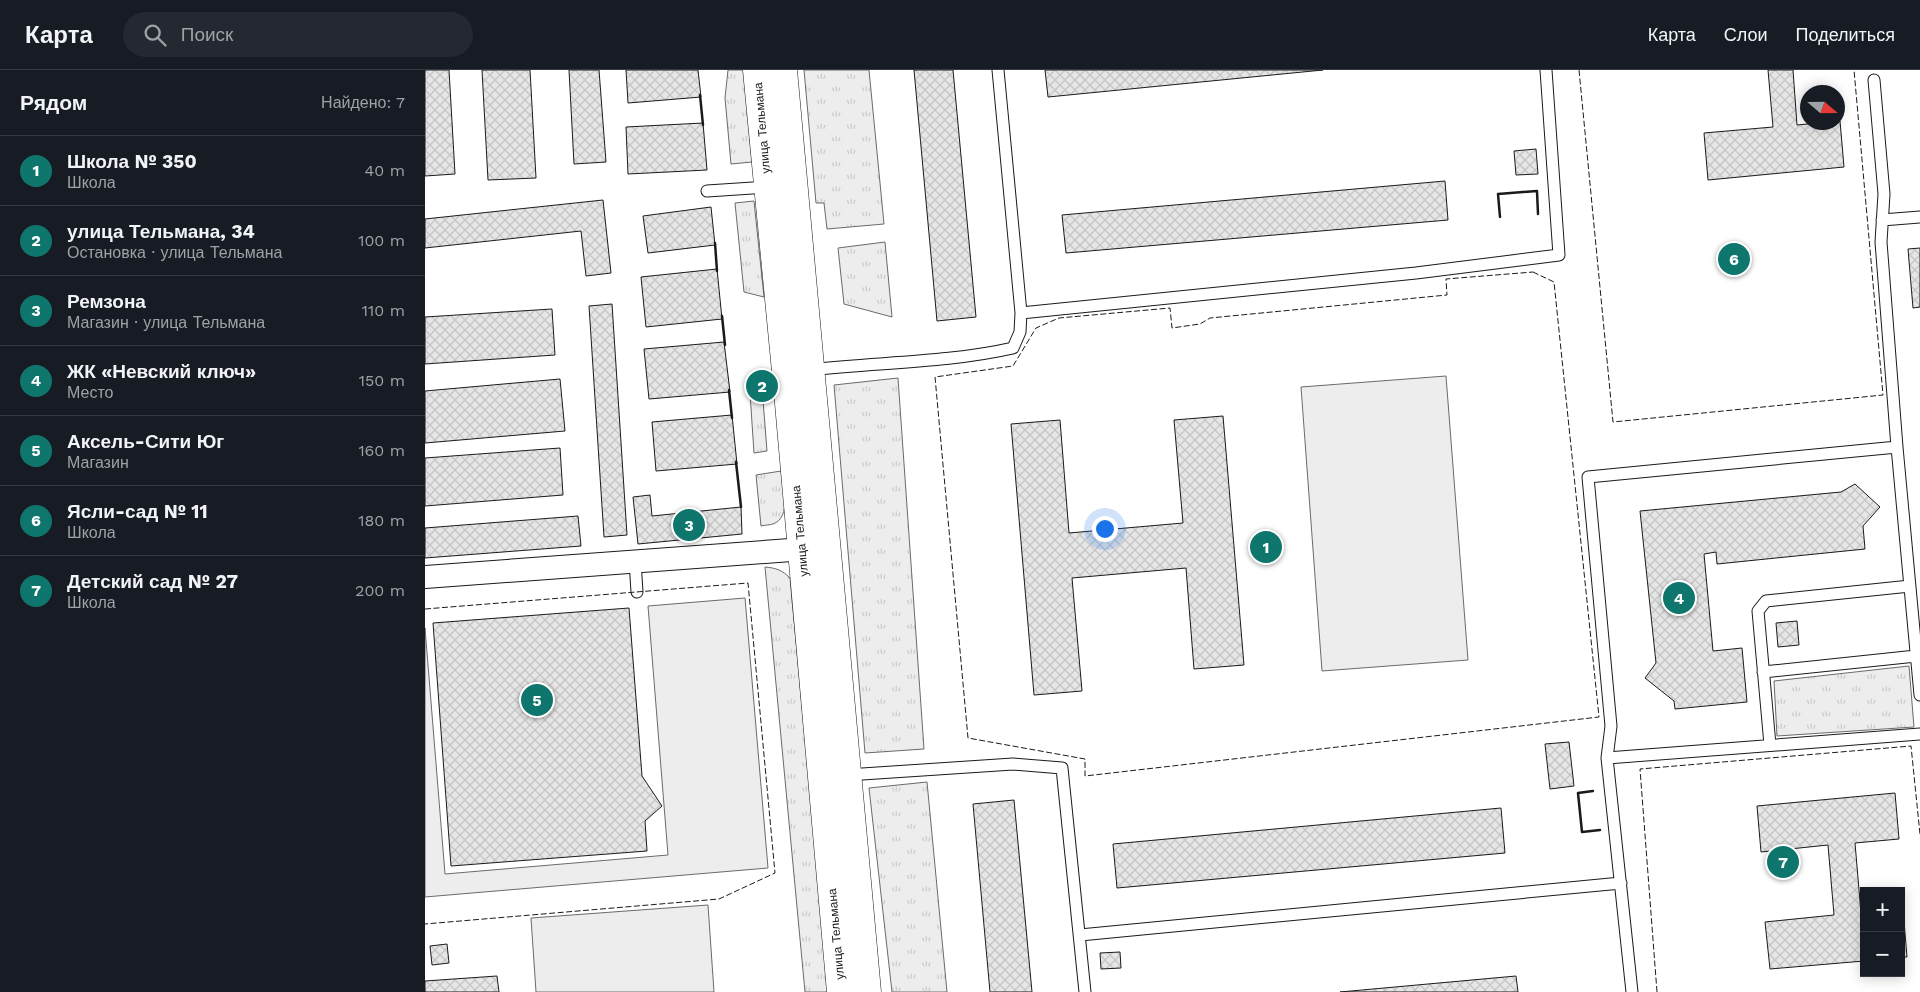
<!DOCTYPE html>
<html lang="ru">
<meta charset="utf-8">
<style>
body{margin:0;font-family:"Work Sans",sans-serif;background:#242831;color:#f1f3f6}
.controls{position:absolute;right:15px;bottom:15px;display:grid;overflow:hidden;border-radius:0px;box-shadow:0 2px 12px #0003}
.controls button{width:45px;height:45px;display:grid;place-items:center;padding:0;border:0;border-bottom:1px solid #363941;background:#171b24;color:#f1f3f6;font:25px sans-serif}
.compass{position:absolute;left:1375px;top:15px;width:45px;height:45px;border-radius:50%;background:#171b24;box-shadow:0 2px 12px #0003;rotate:110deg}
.you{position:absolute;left:679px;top:458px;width:18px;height:18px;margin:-12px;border:4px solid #fff;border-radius:50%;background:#1a73e8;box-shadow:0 0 0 8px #1a73e833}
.badge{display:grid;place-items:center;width:32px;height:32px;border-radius:50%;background:#0f766e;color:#fff;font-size:16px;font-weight:700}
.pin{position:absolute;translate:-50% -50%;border:2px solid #fff;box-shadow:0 1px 5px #0006}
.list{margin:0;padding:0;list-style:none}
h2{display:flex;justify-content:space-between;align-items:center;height:65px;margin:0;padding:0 20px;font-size:21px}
h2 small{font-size:16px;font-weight:400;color:#9ea1a6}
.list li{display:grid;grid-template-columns:32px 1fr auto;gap:15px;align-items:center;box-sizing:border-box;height:70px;padding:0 20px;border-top:1px solid #363941}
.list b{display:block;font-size:19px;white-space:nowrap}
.list p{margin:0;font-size:16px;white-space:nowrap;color:#9ea1a6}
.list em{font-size:16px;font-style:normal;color:#9ea1a6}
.icon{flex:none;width:28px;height:28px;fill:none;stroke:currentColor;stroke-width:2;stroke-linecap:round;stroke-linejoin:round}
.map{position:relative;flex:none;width:1495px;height:922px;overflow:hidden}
header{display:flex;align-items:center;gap:30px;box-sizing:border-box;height:70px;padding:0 25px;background:#171b24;border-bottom:1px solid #363941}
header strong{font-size:24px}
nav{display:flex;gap:28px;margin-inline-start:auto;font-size:18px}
.search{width:350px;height:45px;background:#242831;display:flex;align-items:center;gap:12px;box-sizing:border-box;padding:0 18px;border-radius:28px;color:#9ea1a6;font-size:19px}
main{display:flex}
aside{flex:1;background:#171b24}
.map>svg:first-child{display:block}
.grass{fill:url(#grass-tufts);stroke:#6a6a6a}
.built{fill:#ededed;stroke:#6a6a6a}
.building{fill:url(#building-cross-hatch);stroke:#1a1a1a}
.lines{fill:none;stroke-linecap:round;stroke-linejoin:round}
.lane-casing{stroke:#1a1a1a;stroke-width:13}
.street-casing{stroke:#1a1a1a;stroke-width:24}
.secondary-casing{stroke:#1a1a1a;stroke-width:29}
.lane{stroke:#fff;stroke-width:11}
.street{stroke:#fff;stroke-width:22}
.secondary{stroke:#fff;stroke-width:28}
.fence{stroke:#1a1a1a;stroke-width:1;stroke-dasharray:6 2.5;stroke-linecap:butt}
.wall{stroke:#1a1a1a;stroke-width:2.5}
.labels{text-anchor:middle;stroke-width:4;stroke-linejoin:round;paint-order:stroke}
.street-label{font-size:12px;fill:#1a1a1a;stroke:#fff}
</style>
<header>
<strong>Карта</strong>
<div class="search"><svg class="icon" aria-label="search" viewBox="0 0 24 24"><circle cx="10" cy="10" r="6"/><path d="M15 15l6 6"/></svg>Поиск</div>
<nav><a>Карта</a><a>Слои</a><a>Поделиться</a></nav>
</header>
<main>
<aside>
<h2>Рядом<small>Найдено: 7</small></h2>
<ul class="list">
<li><span class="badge">1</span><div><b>Школа № 350</b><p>Школа</p></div><em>40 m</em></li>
<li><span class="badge">2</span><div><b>улица Тельмана, 34</b><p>Остановка · улица Тельмана</p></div><em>100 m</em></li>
<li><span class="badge">3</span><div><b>Ремзона</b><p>Магазин · улица Тельмана</p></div><em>110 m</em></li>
<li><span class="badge">4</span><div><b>ЖК «Невский ключ»</b><p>Место</p></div><em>150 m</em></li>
<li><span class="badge">5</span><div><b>Аксель-Сити Юг</b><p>Магазин</p></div><em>160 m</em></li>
<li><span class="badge">6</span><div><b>Ясли-сад № 11</b><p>Школа</p></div><em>180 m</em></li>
<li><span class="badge">7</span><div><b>Детский сад № 27</b><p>Школа</p></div><em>200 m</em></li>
</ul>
</aside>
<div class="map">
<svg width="1495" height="922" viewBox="0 0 1495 922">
<defs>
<pattern id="grass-tufts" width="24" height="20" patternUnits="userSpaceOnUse" patternTransform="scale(1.25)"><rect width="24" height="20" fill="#ededed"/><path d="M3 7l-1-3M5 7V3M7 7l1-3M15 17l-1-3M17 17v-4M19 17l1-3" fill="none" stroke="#cbcbcb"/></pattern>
<pattern id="building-cross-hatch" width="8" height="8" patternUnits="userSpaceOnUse" patternTransform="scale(1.25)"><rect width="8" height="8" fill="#e6e6e6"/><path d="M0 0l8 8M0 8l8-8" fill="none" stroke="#c5c5c5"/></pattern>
</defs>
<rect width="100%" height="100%" fill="#fff"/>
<!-- grass -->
<path class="grass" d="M 303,0 L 319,0 L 327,92 L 306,94 L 300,28 Z
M 379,0 L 444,0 L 459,154 L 402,159 L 399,133 L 391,133 Z
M 329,131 L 339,227 L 319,222 L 310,133 Z
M 460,172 L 467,247 L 419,234 L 413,178 Z
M 324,308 L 330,308 L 332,330 L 338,330 L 342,381 L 329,383 Z
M 473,308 L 499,679 L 440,683 L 409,315 Z
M 356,401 C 358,416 367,447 348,454 C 345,455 340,455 336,456 L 331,405 Z
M 340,497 C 351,498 357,500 365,508 L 404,922 L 380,922 Z
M 1484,596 L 1489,657 L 1352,666 L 1349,611 Z
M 502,712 L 522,922 L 467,922 L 444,718 Z"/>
<!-- built -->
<path class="built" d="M 1021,306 L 1043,590 L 897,601 L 876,317 Z
M 320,528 L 343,798 L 0,827 L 0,558 L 20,804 L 243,785 L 223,536 Z
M 283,835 L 289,922 L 111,922 L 106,848 Z"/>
<!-- building -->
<path class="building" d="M 0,0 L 24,0 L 30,104 L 0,106 Z
M 57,0 L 105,0 L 111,108 L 63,110 Z
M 144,0 L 174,0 L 181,92 L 149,94 Z
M 201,0 L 273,0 L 276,27 L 203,33 Z
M 489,0 L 528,0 L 551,247 L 512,251 Z
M 620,0 L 898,0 L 623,27 Z
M 1343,0 L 1368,0 L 1372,55 L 1415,51 L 1419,97 L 1283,110 L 1279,63 L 1348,57 Z
M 278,53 L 282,100 L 203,104 L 201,57 Z
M 1111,79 L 1113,104 L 1091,105 L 1089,81 Z
M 1020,111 L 1023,150 L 641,183 L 637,145 Z
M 178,130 L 186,203 L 161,206 L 156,161 L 0,178 L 0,149 Z
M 286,137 L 290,175 L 223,183 L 218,146 Z
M 1495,178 L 1495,237 L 1488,238 L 1483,179 Z
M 292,199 L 297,249 L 221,257 L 216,207 Z
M 187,234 L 202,465 L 179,467 L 164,236 Z
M 127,239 L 130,285 L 0,294 L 0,247 Z
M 299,272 L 305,322 L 224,329 L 219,279 Z
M 135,309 L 140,361 L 0,373 L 0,321 Z
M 307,345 L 312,394 L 231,401 L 227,352 Z
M 798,346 L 819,595 L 769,599 L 761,498 L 647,508 L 657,621 L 609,625 L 586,354 L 635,350 L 644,463 L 758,453 L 749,350 Z
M 135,378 L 138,425 L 0,436 L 0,388 Z
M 1430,414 L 1455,437 L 1438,456 L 1440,479 L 1292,494 L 1291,482 L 1279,484 L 1288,581 L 1317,578 L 1322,632 L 1250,639 L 1249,631 L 1220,608 L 1231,593 L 1215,441 L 1416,422 Z
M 225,425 L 227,446 L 316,437 L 317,464 L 213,474 L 208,427 Z
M 153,446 L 156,476 L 0,488 L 0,458 Z
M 204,538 L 217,706 L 237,736 L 220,751 L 222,781 L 26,796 L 8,553 Z
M 1372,551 L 1374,575 L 1353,577 L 1351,553 Z
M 1144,672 L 1149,716 L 1125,719 L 1120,674 Z
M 1470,723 L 1474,769 L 1430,773 L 1436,843 L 1439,843 L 1439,891 L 1345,899 L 1340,852 L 1409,845 L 1403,775 L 1336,782 L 1332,736 Z
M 589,730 L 607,922 L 565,922 L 548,734 Z
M 1076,738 L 1080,783 L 692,818 L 688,774 Z
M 1476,839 L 1478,839 L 1482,887 L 1476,887 Z
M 22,874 L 24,893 L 7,895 L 5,876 Z
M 695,882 L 696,898 L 676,899 L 675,883 Z
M 72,906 L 74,922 L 0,922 L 0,911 Z
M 1091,906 L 1093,922 L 915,922 Z"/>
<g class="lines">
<defs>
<path id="lane" d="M 1449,10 L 1459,124 L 1456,172 L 1472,377
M 282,121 L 344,117
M 1457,150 L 1495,147
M 596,243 L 991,203 L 1134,185 L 1121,0
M 385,300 C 452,292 522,293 588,278 L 595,262 L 596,243 L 573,0
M 210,491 L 212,522
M 1338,602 L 1491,586
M 1345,675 L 1333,541 L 1341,531 L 1485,516
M 1182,688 L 1495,664
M 422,705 L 588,694 L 637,698 L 660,922
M 655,865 L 1196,813
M 1207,922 L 1182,688 L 1186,656 L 1163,407 L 1472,377 L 1495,625"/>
<path id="street" d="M 0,507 L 393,478"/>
<path id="secondary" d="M 332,0 L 363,322 L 416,922
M 358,0 L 442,922"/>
</defs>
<!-- lane casing -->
<use href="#lane" class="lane-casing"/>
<!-- street casing -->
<use href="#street" class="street-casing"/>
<!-- secondary casing -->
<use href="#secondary" class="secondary-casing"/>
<!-- lane -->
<use href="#lane" class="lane"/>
<!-- street -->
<use href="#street" class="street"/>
<!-- secondary -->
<use href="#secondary" class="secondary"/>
<!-- fence -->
<path class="fence" d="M 1154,0 L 1188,352 L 1458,325 L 1429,0
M 1108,202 L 1129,212 L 1174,647 L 660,706 L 660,689 L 543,668 L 510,307 L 588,296 L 611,258 L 634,248 L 745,238 L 747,258 L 775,254 L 785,248 L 1022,225 L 1021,209 Z
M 0,539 L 323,513 L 350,803 L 294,829 L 0,854
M 1232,922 L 1215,699 L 1486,676 L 1495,764"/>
<!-- wall -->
<path class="wall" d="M 275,25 L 278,55
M 1075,147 L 1073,124 L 1112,121 L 1113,144
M 290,173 L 292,201
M 297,246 L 300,275
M 304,320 L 307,348
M 311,392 L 316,437
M 1168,721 L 1153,723 L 1157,762 L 1175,760"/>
</g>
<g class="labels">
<!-- street labels -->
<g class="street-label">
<text transform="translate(337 58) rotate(-95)" y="4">улица Тельмана</text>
<text transform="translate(375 461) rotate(-95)" y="4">улица Тельмана</text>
<text transform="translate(411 864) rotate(-95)" y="4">улица Тельмана</text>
</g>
</g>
</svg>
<div class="controls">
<button>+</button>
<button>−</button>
</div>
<svg class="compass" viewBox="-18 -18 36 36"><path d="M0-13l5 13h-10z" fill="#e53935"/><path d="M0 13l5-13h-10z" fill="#9ea1a6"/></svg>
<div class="you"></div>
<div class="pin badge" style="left:841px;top:477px">1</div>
<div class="pin badge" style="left:337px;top:316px">2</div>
<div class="pin badge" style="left:264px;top:455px">3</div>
<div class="pin badge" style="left:1254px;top:528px">4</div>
<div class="pin badge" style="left:112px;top:630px">5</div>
<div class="pin badge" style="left:1309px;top:189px">6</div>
<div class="pin badge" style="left:1358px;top:792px">7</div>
</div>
</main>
